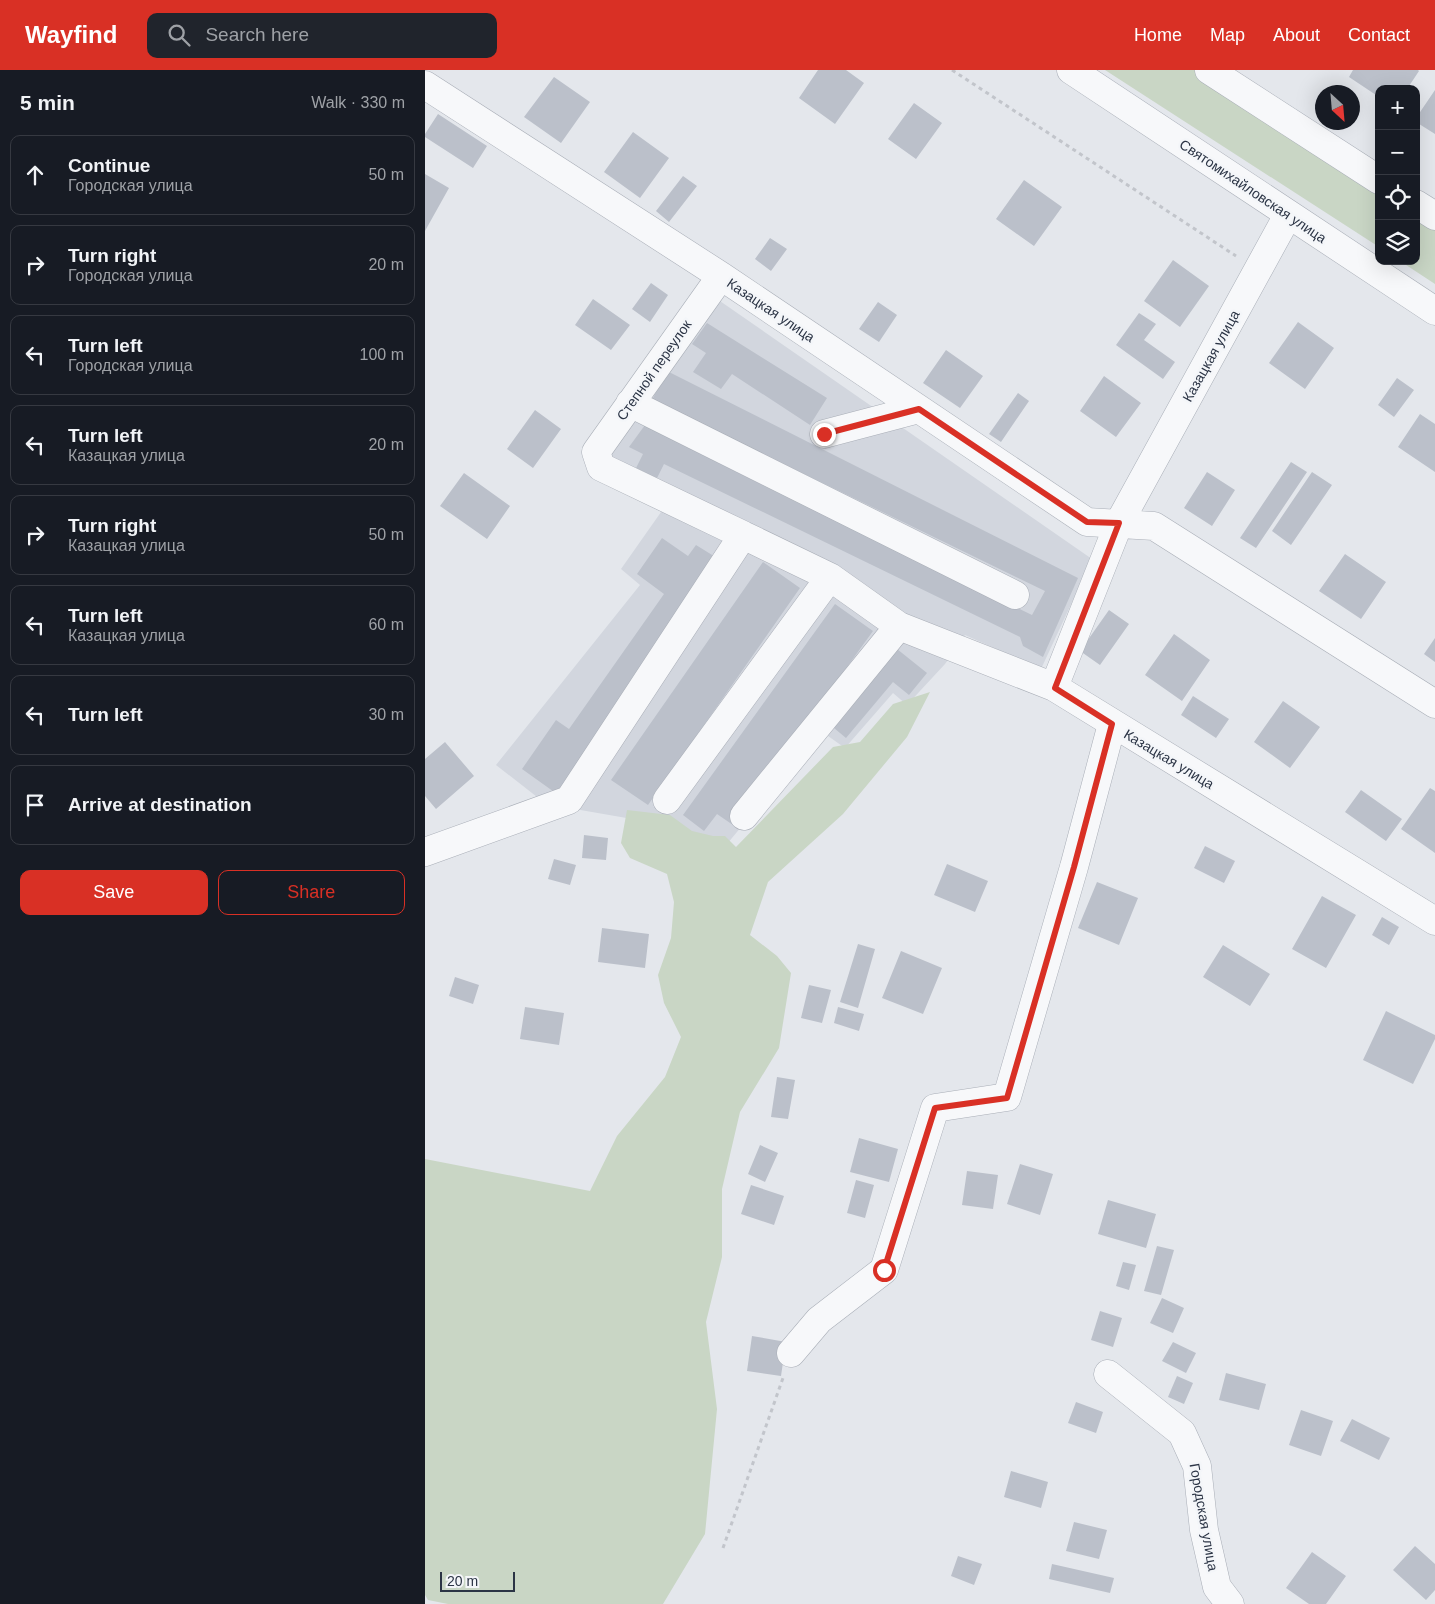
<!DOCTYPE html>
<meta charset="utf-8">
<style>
body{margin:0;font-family:Helvetica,sans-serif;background:#20242c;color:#f1f3f6}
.controls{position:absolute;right:15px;top:15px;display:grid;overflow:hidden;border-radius:10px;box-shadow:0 5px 20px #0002}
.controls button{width:45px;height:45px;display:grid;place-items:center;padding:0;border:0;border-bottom:1px solid #363941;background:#171b24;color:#f1f3f6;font:25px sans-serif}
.compass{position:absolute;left:890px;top:15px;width:45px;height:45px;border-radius:50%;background:#171b24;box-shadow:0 5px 20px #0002;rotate:154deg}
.scale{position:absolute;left:15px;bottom:12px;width:75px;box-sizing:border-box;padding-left:5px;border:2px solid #2b3445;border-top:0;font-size:14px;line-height:18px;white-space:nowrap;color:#2b3445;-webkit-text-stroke:4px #f4f6f9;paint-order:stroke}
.stop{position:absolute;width:15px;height:15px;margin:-11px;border:4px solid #d93025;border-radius:50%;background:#fff}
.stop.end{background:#d93025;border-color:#fff;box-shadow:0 1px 5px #0008}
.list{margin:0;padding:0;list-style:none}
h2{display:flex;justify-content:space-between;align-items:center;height:65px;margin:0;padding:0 20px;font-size:21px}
h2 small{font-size:16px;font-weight:400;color:#9ea1a6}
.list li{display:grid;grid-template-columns:32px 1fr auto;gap:15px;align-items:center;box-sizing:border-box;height:80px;margin:0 10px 10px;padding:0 10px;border:1px solid #363941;border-radius:10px}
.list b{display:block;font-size:19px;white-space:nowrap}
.list p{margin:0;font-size:16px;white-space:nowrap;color:#9ea1a6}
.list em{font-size:16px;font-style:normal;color:#9ea1a6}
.actions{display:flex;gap:10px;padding:15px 20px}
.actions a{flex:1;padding:11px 0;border:1px solid #d93025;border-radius:10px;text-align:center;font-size:18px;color:#d93025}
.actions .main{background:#d93025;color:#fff}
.icon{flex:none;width:28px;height:28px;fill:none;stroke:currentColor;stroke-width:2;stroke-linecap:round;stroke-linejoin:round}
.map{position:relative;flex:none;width:1010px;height:1534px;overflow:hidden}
header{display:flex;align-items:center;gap:30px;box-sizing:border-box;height:70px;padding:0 25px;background:#d93025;color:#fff}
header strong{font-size:24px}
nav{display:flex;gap:28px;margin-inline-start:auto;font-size:18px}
.search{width:350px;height:45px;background:#20242c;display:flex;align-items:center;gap:12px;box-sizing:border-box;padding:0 18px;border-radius:10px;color:#9ea1a6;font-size:19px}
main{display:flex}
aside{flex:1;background:#171b24}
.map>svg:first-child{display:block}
.built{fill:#d2d6de}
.green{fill:#c9d6c5}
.building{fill:#bbc0ca}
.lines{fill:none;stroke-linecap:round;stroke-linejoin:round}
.minor-casing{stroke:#a9aeb7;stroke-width:29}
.path{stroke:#c2c5cb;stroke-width:3;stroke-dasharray:4 4;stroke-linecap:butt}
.minor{stroke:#f7f8fa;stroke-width:28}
.route{stroke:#d93025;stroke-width:6}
.labels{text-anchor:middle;stroke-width:5;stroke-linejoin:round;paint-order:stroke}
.street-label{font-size:14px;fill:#2b3445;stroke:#f4f6f9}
</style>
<header>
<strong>Wayfind</strong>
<div class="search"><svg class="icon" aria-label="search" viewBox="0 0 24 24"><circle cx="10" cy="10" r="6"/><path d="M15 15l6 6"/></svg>Search here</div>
<nav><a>Home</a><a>Map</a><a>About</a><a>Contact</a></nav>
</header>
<main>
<aside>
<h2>5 min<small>Walk · 330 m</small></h2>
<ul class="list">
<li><svg class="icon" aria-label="ahead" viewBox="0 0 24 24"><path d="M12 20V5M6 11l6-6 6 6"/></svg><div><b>Continue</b><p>Городская улица</p></div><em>50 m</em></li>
<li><svg class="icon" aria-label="right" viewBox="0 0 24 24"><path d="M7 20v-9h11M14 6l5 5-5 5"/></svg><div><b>Turn right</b><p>Городская улица</p></div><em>20 m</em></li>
<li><svg class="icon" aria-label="left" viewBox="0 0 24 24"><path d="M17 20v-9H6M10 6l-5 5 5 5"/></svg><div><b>Turn left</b><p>Городская улица</p></div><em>100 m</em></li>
<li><svg class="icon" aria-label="left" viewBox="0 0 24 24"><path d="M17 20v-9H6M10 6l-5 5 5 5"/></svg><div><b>Turn left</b><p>Казацкая улица</p></div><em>20 m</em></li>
<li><svg class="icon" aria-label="right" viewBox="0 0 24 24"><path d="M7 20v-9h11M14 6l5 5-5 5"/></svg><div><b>Turn right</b><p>Казацкая улица</p></div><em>50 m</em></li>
<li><svg class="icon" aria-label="left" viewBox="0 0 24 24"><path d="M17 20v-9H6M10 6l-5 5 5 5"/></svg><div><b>Turn left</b><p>Казацкая улица</p></div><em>60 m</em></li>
<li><svg class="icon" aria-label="left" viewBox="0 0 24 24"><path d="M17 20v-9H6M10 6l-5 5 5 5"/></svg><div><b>Turn left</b></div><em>30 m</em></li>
<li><svg class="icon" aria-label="arrive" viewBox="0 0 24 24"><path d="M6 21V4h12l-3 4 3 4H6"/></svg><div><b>Arrive at destination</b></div></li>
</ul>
<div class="actions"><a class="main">Save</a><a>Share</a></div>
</aside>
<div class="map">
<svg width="1010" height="1534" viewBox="0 0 1010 1534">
<rect width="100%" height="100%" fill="#e4e7ec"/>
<!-- built -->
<path class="built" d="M 292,229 L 667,489 L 616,599 L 540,565 L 520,594 L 482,635 L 468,623 L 420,678 L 396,661 L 297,780 L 213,750 L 121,734 L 71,695 L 215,515 L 196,499 L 248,425 L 180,392 Z"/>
<!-- green -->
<path class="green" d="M 680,0 L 769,0 L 866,66 L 954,123 L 954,177 Z
M 991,147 L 1010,160 L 1010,214 L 975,191 L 991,191 Z
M 505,622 L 482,667 L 418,744 L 343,812 L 325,865 L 352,886 L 366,903 L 354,978 L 315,1042 L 297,1119 L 297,1187 L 281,1252 L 292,1339 L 280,1464 L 238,1534 L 23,1534 L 3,1530 L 0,1525 L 0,1089 L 165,1121 L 192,1066 L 240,1007 L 256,967 L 239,933 L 233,905 L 246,868 L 249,832 L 242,804 L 205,788 L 196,773 L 202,740 L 245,745 L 267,761 L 288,766 L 300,766 L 311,777 L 408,677 L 435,672 L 468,634 Z"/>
<!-- building -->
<path class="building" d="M 393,0 L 421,0 L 439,13 L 410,54 L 374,28 Z
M 928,0 L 993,0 L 994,1 L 982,19 L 954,19 L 954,27 L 924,7 Z
M 129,7 L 165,32 L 136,73 L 99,47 Z
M 1010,20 L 1010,64 L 991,52 L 991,48 Z
M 489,33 L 517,53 L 491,89 L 463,69 Z
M 13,44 L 62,76 L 48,98 L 0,67 L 0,64 Z
M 208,62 L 244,88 L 215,128 L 179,102 Z
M 0,104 L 24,118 L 0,161 Z
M 258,106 L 272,116 L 244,152 L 231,141 Z
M 599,110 L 637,137 L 609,176 L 571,149 Z
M 345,168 L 362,179 L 346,201 L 330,189 Z
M 748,190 L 784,216 L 755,257 L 719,231 Z
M 226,213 L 243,225 L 225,252 L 207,239 Z
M 168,229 L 205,255 L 186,280 L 150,255 Z
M 453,232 L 472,245 L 454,272 L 434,259 Z
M 714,243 L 731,254 L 719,270 L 750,292 L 738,309 L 691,275 Z
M 873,252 L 909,278 L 880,319 L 844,293 Z
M 282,253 L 402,328 L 385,355 L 307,304 L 296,319 L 268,302 L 281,283 L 267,274 Z
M 521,280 L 558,306 L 535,338 L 498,313 Z
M 242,301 L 653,508 L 618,587 L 598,576 L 595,567 L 239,394 L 232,408 L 211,398 L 218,384 L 204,377 L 220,355 L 607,545 L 620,521 L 227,330 Z
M 679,306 L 716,333 L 691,367 L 655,341 Z
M 972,308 L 989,320 L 969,347 L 953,335 Z
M 593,323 L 604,331 L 576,372 L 564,364 Z
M 110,340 L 136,359 L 108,398 L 82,379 Z
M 995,344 L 1010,354 L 1010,402 L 973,377 Z
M 866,392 L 882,402 L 831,478 L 815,468 Z
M 782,402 L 810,420 L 787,456 L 759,438 Z
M 887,402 L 907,415 L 866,475 L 847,461 Z
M 39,403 L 85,436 L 62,469 L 15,436 Z
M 237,468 L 263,486 L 271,475 L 292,488 L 132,724 L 97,699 L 131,650 L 144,659 L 239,524 L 212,504 Z
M 920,484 L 961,512 L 936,549 L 894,521 Z
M 338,492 L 375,518 L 223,735 L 186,710 Z
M 410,534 L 448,561 L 308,755 L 292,744 L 279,761 L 258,745 Z
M 684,540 L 704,554 L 675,595 L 655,581 Z
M 749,564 L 785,590 L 757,631 L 720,605 Z
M 1010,568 L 1010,592 L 999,584 Z
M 467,575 L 502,603 L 484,625 L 468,612 L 421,668 L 403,653 Z
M 768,626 L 804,649 L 791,668 L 756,645 Z
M 858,631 L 895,657 L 865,698 L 829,672 Z
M 20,672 L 49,706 L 11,739 L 0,726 L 0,689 Z
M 1005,718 L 1010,721 L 1010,783 L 976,759 Z
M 936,720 L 977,749 L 961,771 L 920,742 Z
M 159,765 L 183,768 L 181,790 L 157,788 Z
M 780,776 L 810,791 L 799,813 L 769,798 Z
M 129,789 L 151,795 L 145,815 L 123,809 Z
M 522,794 L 563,811 L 550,842 L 509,825 Z
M 672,812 L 713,828 L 694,875 L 653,858 Z
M 897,826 L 931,845 L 901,898 L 867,879 Z
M 957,847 L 974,857 L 964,875 L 947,865 Z
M 177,858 L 224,864 L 220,898 L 173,892 Z
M 433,874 L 450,879 L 433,938 L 415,932 Z
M 798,875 L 845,904 L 825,936 L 778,907 Z
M 476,881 L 517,898 L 498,944 L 457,928 Z
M 30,907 L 54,915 L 48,934 L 24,926 Z
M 384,915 L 406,920 L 397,953 L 376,948 Z
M 100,937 L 139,943 L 134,975 L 95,969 Z
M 413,937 L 439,944 L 434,961 L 409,953 Z
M 961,941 L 1010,965 L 1010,969 L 988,1014 L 938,990 Z
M 352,1007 L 370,1010 L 363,1049 L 346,1047 Z
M 434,1068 L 473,1079 L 464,1112 L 425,1102 Z
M 335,1075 L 353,1083 L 340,1112 L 323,1104 Z
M 595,1094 L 628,1104 L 615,1145 L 582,1134 Z
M 542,1101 L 573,1105 L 568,1139 L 537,1135 Z
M 431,1110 L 449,1115 L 440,1148 L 422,1143 Z
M 326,1115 L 359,1126 L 349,1155 L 316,1144 Z
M 683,1130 L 731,1144 L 721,1178 L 673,1164 Z
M 732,1176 L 749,1180 L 736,1225 L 719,1221 Z
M 698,1192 L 711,1195 L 704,1220 L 691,1216 Z
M 737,1228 L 759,1238 L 748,1263 L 725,1253 Z
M 675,1241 L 697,1248 L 688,1277 L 666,1270 Z
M 327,1266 L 361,1272 L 356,1306 L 322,1301 Z
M 748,1272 L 771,1283 L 761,1303 L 737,1291 Z
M 801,1303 L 841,1314 L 834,1340 L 794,1330 Z
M 752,1306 L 768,1313 L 759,1334 L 743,1327 Z
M 651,1332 L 678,1342 L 671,1363 L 643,1353 Z
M 876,1340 L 908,1351 L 896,1386 L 864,1375 Z
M 927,1349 L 965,1368 L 954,1390 L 915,1371 Z
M 586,1401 L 623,1412 L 616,1438 L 579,1427 Z
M 649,1452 L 682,1460 L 674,1489 L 641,1481 Z
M 990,1476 L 1010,1494 L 1010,1520 L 1001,1530 L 968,1500 Z
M 887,1482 L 921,1506 L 901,1534 L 884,1534 L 861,1518 Z
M 533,1486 L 557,1494 L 549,1515 L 526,1506 Z
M 627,1494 L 689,1508 L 685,1523 L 624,1509 Z"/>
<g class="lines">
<defs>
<path id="minor" d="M 646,0 L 1010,241
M 784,0 L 954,110
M 0,15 L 296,206 L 662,452 L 729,456 L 1010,634
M 991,134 L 1010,146
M 205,333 L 590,525
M 399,364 L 494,339
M 318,465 L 405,507 L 474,556 L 629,617 L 1010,851
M 629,617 L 694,453 L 863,145
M 242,730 L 405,507
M 319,746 L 474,556
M 0,782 L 144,730 L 318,465 L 176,397 L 171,382 L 296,206
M 366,1283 L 394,1250 L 459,1200 L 510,1038 L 582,1027 L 649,797 L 687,654
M 683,1304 L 757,1363 L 772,1396 L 779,1460 L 792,1517 L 805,1534"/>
</defs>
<!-- minor casing -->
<use href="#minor" class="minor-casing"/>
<!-- path -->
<path class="path" d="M 527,0 L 811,186
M 298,1478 L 358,1308"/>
<!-- minor -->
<use href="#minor" class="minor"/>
</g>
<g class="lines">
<!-- route -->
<path class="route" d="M 399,364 L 494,339 L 662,452 L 694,453 L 630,618 L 687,654 L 649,797 L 582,1028 L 510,1038 L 459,1200"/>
</g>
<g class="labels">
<!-- street labels -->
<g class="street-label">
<text transform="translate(828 121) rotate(34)" y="5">Святомихайловская улица</text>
<text transform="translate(346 240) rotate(34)" y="5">Казацкая улица</text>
<text transform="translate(786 286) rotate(-61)" y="5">Казацкая улица</text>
<text transform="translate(229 300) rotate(-55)" y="5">Степной переулок</text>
<text transform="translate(744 689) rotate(31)" y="5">Казацкая улица</text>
<text transform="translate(779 1447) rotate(80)" y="5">Городская улица</text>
</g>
</g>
</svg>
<div class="controls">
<button>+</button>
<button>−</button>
<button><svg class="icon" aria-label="locate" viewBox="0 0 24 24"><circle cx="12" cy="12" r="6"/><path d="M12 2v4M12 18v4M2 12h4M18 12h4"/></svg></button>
<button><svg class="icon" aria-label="layers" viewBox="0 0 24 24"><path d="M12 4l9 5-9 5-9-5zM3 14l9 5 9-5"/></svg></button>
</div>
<svg class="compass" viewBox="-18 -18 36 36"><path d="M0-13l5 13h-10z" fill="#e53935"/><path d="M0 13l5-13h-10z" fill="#9ea1a6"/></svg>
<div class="scale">20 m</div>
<div class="stop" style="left:459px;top:1200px"></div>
<div class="stop end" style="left:399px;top:364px"></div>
</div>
</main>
